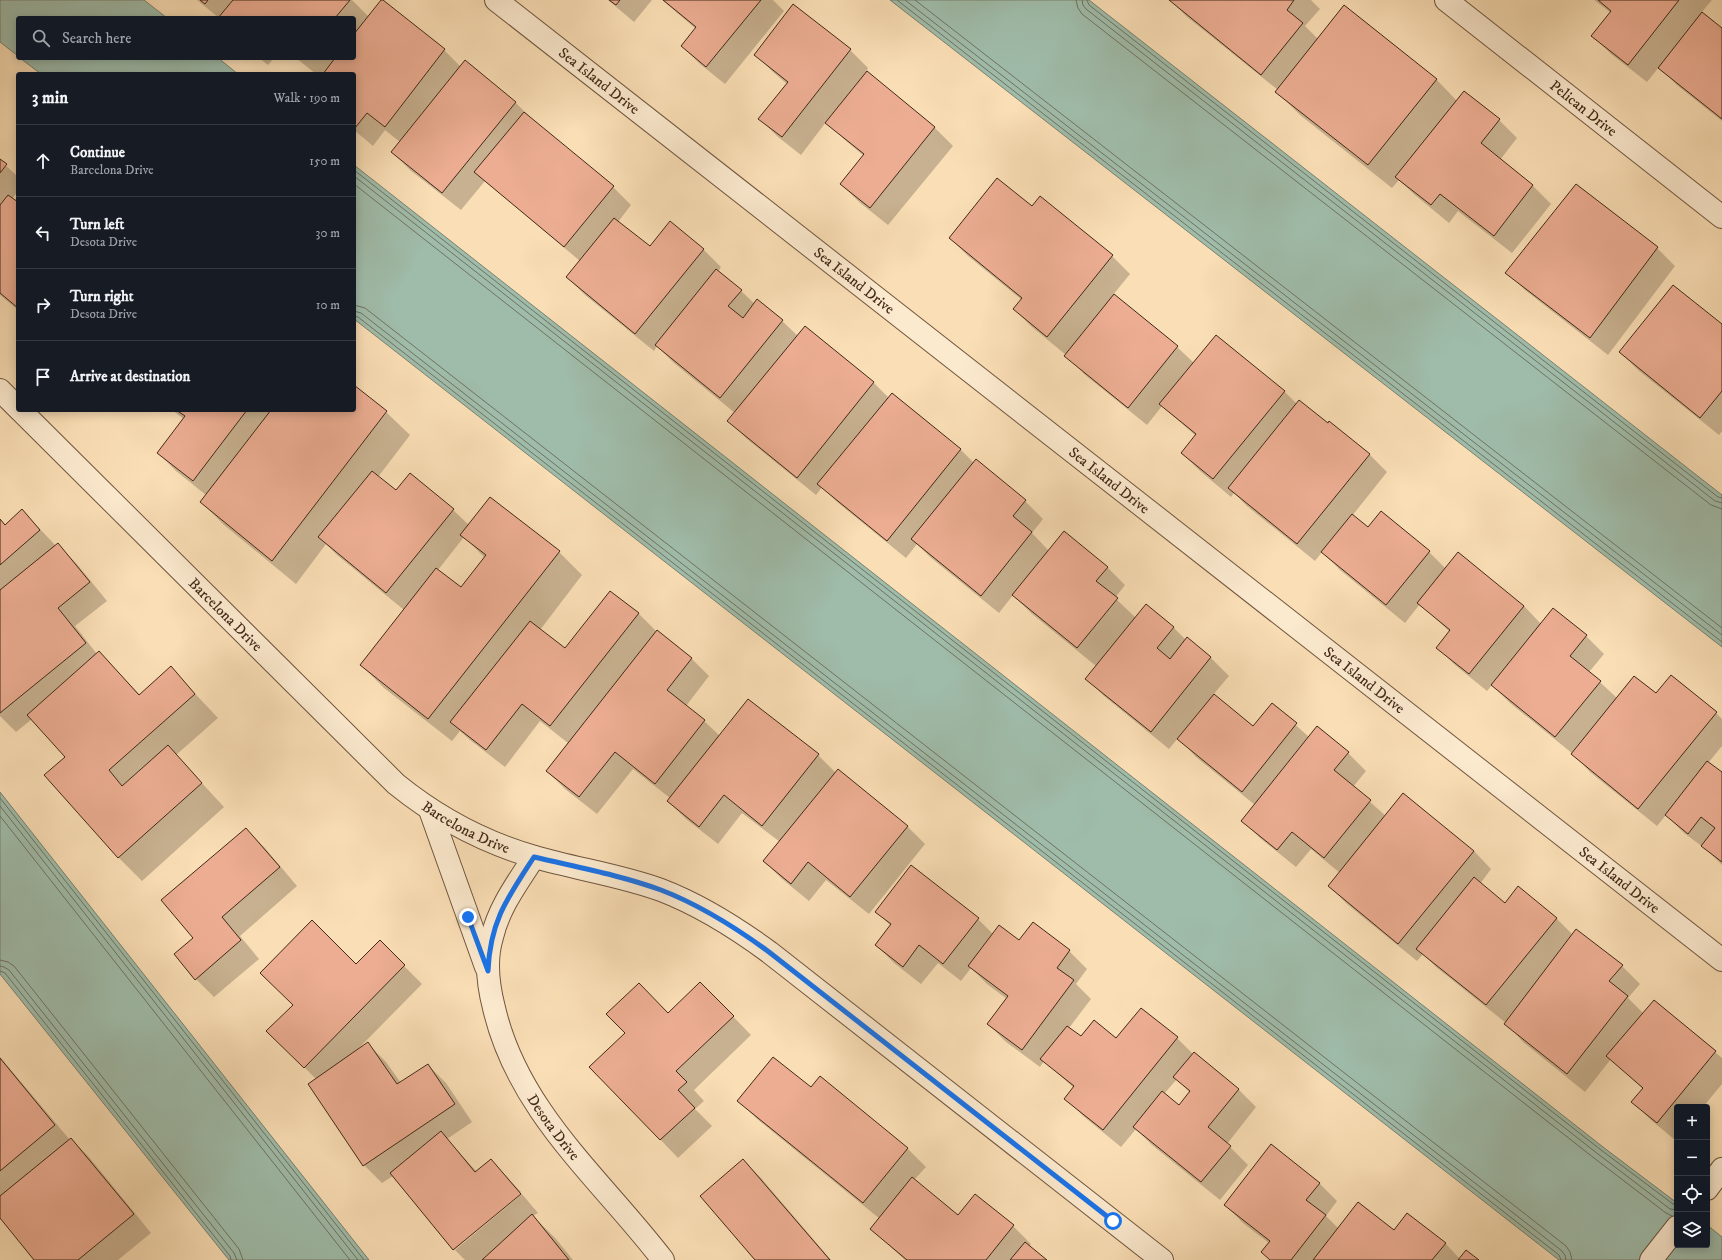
<!DOCTYPE html>
<meta charset="utf-8">
<style>
body{margin:0;font-family:"IM FELL DW Pica",serif;background:#242831;color:#f1f3f6}
.controls{position:absolute;right:12px;bottom:12px;display:grid;overflow:hidden;border-radius:4px;box-shadow:0 2px 10px #0003}
.controls button{width:36px;height:36px;display:grid;place-items:center;padding:0;border:0;border-bottom:1px solid #363941;background:#171b24;color:#f1f3f6;font:20px sans-serif}
.stop{position:absolute;width:12px;height:12px;margin:-9px;border:3px solid #1a73e8;border-radius:50%;background:#fff}
.stop.end{background:#1a73e8;border-color:#fff;box-shadow:0 1px 4px #0008}
.list{margin:0;padding:0;list-style:none}
h2{display:flex;justify-content:space-between;align-items:center;height:52px;margin:0;padding:0 16px;font-size:17px}
h2 small{font-size:13px;font-weight:400;color:#9ea1a6}
.list li{display:grid;grid-template-columns:26px 1fr auto;gap:12px;align-items:center;box-sizing:border-box;height:72px;padding:0 16px;border-top:1px solid #363941}
.list b{display:block;font-size:15px;white-space:nowrap}
.list p{margin:0;font-size:13px;white-space:nowrap;color:#9ea1a6}
.list em{font-size:13px;font-style:normal;color:#9ea1a6}
.icon{flex:none;width:22px;height:22px;fill:none;stroke:currentColor;stroke-width:2;stroke-linecap:round;stroke-linejoin:round}
.map{position:relative;flex:none;width:1722px;height:1260px;overflow:hidden}
.search{position:absolute;background:#171b24;box-shadow:0 2px 10px #0003;left:16px;top:16px;width:340px;height:44px;display:flex;align-items:center;gap:10px;box-sizing:border-box;padding:0 14px;border-radius:4px;color:#9ea1a6;font-size:15px}
.panel{position:absolute;background:#171b24;box-shadow:0 2px 10px #0003;left:16px;top:72px;width:340px;height:340px;border-radius:4px}
.map>svg:first-child{display:block}
.water{fill:#9fbcaa;stroke:#7a816f}
.shadow{fill:#0003;fill-rule:evenodd}
.lines{fill:none;stroke-linecap:round;stroke-linejoin:round}
.shore{stroke:#707260;stroke-width:1}
.building{fill:#ecad92;stroke:#422917}
.street-casing{stroke:#70563e;stroke-width:24}
.street{stroke:#fceacf;stroke-width:22}
.route{stroke:#1a73e8;stroke-width:5}
.labels{text-anchor:middle;stroke-width:3;stroke-linejoin:round;paint-order:stroke}
.street-label{font-size:15px;fill:#422917;stroke:#fceacf}
</style>
<div class="map">
<svg width="1722" height="1260" viewBox="0 0 1722 1260">
<rect width="100%" height="100%" fill="#fadeb5"/>
<filter id="stains"><feTurbulence type="fractalNoise" baseFrequency=".005" numOctaves="4"/><feColorMatrix values="0 0 0 0 .2 0 0 0 0 .09 0 0 0 0 .02 0 0 0 .5 -.17"/></filter>
<radialGradient id="worn" r=".72"><stop offset=".6" stop-color="#630" stop-opacity="0"/><stop offset="1" stop-color="#630" stop-opacity=".3"/></radialGradient>
<!-- water -->
<path class="water" d="M 0,0 L 144,0 L 167,18 L 18,18 L 18,56 L 0,42 Z
M 890,0 L 1089,0 L 1722,495 L 1722,647 Z
M 20,58 L 218,58 L 238,74 L 41,74 Z
M 354,165 L 1603,1147 L 1677,1203 L 1677,1245 L 1707,1245 L 1707,1225 L 1722,1237 L 1722,1260 L 1559,1260 L 354,319 Z
M 0,792 L 369,1260 L 229,1260 L 0,974 Z"/>
<!-- shadow -->
<path class="shadow" d="M 197,0 L 352,0 L 369,17 L 444,50 L 461,67 L 465,62 L 516,103 L 534,121 L 613,187 L 631,205 L 618,222 L 650,248 L 703,249 L 721,267 L 718,272 L 741,291 L 755,304 L 782,321 L 798,336 L 805,327 L 874,383 L 889,398 L 892,394 L 961,450 L 974,463 L 1025,501 L 1043,519 L 1032,533 L 1049,551 L 1107,567 L 1125,585 L 1115,598 L 1136,618 L 1173,627 L 1186,640 L 1187,639 L 1211,658 L 1229,676 L 1213,695 L 1254,728 L 1272,704 L 1309,737 L 1348,753 L 1366,771 L 1353,787 L 1386,816 L 1474,851 L 1491,869 L 1480,884 L 1505,904 L 1556,918 L 1573,935 L 1577,931 L 1622,966 L 1640,984 L 1628,998 L 1644,1014 L 1654,1001 L 1722,1058 L 1722,1084 L 1703,1107 L 1677,1107 L 1677,1138 L 1675,1140 L 1651,1120 L 1633,1102 L 1643,1089 L 1611,1059 L 1585,1092 L 1523,1042 L 1506,1023 L 1436,967 L 1423,954 L 1417,961 L 1347,904 L 1329,886 L 1340,873 L 1311,849 L 1296,867 L 1260,838 L 1242,820 L 1255,805 L 1196,757 L 1178,738 L 1169,749 L 1104,696 L 1086,678 L 1096,666 L 1031,613 L 1013,595 L 999,613 L 930,557 L 917,544 L 906,558 L 837,502 L 822,487 L 816,495 L 747,439 L 729,421 L 735,413 L 674,363 L 657,346 L 654,351 L 585,295 L 567,277 L 580,261 L 485,181 L 461,210 L 410,170 L 392,152 L 400,142 L 385,130 L 373,146 L 354,130 L 354,74 L 316,74 L 296,58 L 354,58 L 354,18 L 219,18 Z
M 608,0 L 652,0 L 634,22 Z
M 662,0 L 773,0 L 784,11 L 725,84 L 700,64 L 682,46 L 696,29 Z
M 1170,0 L 1311,0 L 1320,9 L 1305,26 L 1318,39 L 1436,79 L 1457,101 L 1499,120 L 1517,138 L 1500,160 L 1533,186 L 1551,204 L 1512,253 L 1458,211 L 1449,223 L 1415,195 L 1399,180 L 1392,188 L 1300,115 L 1277,92 L 1278,90 L 1186,16 Z
M 1594,0 L 1712,0 L 1701,13 L 1722,30 L 1722,121 L 1678,86 L 1659,67 L 1647,82 L 1611,54 L 1593,36 L 1611,13 Z
M 793,6 L 850,50 L 868,68 L 866,72 L 935,128 L 953,146 L 888,225 L 859,202 L 841,184 L 864,156 L 845,140 L 826,122 L 801,155 L 778,137 L 760,119 L 787,84 L 773,72 L 755,54 Z
M 259,58 L 274,58 L 268,65 Z
M 0,160 L 18,177 L 18,191 L 12,199 L 18,204 L 18,310 L 0,295 Z
M 1040,197 L 1112,256 L 1130,274 L 1113,295 L 1177,347 L 1194,363 L 1284,391 L 1297,404 L 1328,424 L 1369,454 L 1387,472 L 1352,516 L 1368,528 L 1381,513 L 1429,552 L 1446,569 L 1524,606 L 1541,624 L 1553,609 L 1586,636 L 1604,654 L 1589,672 L 1617,698 L 1656,694 L 1716,713 L 1722,719 L 1722,746 L 1708,763 L 1722,773 L 1722,865 L 1707,850 L 1684,833 L 1666,815 L 1657,826 L 1590,772 L 1573,754 L 1510,703 L 1492,685 L 1487,691 L 1455,665 L 1437,647 L 1450,632 L 1420,604 L 1405,623 L 1340,570 L 1322,552 L 1315,561 L 1247,506 L 1234,493 L 1231,497 L 1200,471 L 1182,453 L 1196,436 L 1162,406 L 1147,425 L 1084,374 L 1066,355 L 1032,327 L 1014,309 L 1022,300 L 968,256 L 950,238 L 1032,207 Z
M 1657,248 L 1675,266 L 1608,355 L 1525,290 L 1507,272 Z
M 1722,326 L 1722,431 L 1719,435 L 1638,370 L 1620,352 Z
M 354,387 L 386,412 L 410,435 L 378,477 L 396,492 L 410,475 L 453,510 L 469,525 L 559,552 L 582,575 L 540,630 L 565,650 L 638,613 L 657,632 L 691,658 L 709,676 L 686,706 L 704,721 L 720,736 L 818,755 L 836,773 L 907,826 L 925,844 L 869,914 L 826,880 L 809,901 L 782,879 L 764,861 L 780,842 L 742,813 L 718,844 L 686,819 L 668,801 L 670,798 L 633,769 L 597,814 L 565,789 L 547,771 L 568,743 L 540,721 L 505,767 L 470,740 L 460,731 L 452,741 L 384,688 L 361,665 L 404,610 L 337,555 L 326,544 L 296,584 L 224,525 L 201,502 L 206,495 L 176,471 L 158,453 L 184,419 L 172,410 L 354,410 ZM 464,537 L 485,558 L 461,588 L 438,570 Z
M 22,510 L 56,546 L 58,545 L 76,563 L 107,601 L 75,626 L 97,654 L 99,652 L 140,695 L 171,668 L 218,718 L 176,755 L 224,807 L 142,881 L 118,857 L 66,757 L 32,719 L 16,732 L 0,716 L 0,519 L 6,525 Z
M 246,829 L 264,847 L 297,886 L 240,936 L 259,959 L 214,997 L 196,979 L 194,938 Z
M 876,911 L 978,919 L 993,934 L 1019,941 L 1033,923 L 1069,951 L 1087,969 L 1076,984 L 1091,999 L 1069,1028 L 1081,1038 L 1177,1038 L 1193,1054 L 1238,1089 L 1256,1107 L 1227,1144 L 1248,1165 L 1220,1200 L 1152,1145 L 1136,1129 L 1121,1147 L 1083,1116 L 1066,1098 L 1074,1088 L 1044,1061 L 1040,1067 L 1006,1042 L 988,1024 L 1007,999 L 987,984 L 971,968 L 961,981 L 938,963 L 921,984 L 894,963 L 876,945 L 891,926 ZM 1177,1079 L 1190,1093 L 1180,1106 L 1164,1094 Z
M 380,942 L 422,984 L 357,1050 L 368,1044 L 386,1062 L 401,1083 L 428,1065 L 446,1083 L 472,1122 L 447,1139 L 477,1172 L 491,1160 L 521,1192 L 454,1250 L 393,1176 L 382,1183 L 364,1165 L 316,1079 L 268,1031 L 356,965 Z
M 718,1001 L 751,1035 L 694,1090 L 704,1101 L 695,1109 L 712,1126 L 678,1158 L 591,1067 L 668,1014 Z
M 0,1057 L 70,1140 L 71,1139 L 89,1157 L 151,1233 L 118,1260 L 36,1260 L 0,1216 Z
M 820,1077 L 908,1149 L 926,1167 L 914,1180 L 958,1217 L 976,1196 L 1013,1226 L 1031,1244 L 1029,1247 L 1046,1260 L 905,1260 L 871,1229 L 880,1219 L 757,1119 L 739,1101 L 811,1089 Z
M 743,1160 L 761,1178 L 831,1260 L 756,1260 Z
M 1319,1183 L 1337,1201 L 1326,1216 L 1339,1229 L 1394,1232 L 1445,1243 L 1460,1259 L 1477,1260 L 1270,1260 L 1262,1252 L 1269,1243 L 1243,1223 L 1225,1205 Z
M 522,1194 L 538,1213 L 533,1216 L 556,1239 L 573,1260 L 465,1260 L 455,1250 Z"/>
<g class="lines">
<!-- shore -->
<path class="shore" d="M 897,0 L 1722,642
M 905,0 L 1722,635
M 915,0 L 1722,628
M 1076,0 L 1078,8 L 1082,14 L 1711,505 L 1722,509
M 1082,0 L 1083,5 L 1086,9 L 1715,501 L 1722,503
M 1087,0 L 1089,5 L 1718,497 L 1722,498
M 354,170 L 1601,1150 L 1673,1204 L 1677,1205
M 354,176 L 1598,1154 L 1670,1209 L 1677,1210
M 354,184 L 1594,1158 L 1666,1213 L 1672,1216
M 354,305 L 365,308 L 1566,1246 L 1570,1252 L 1572,1260
M 354,311 L 361,313 L 1562,1251 L 1565,1255 L 1566,1260
M 354,316 L 358,317 L 1559,1255 L 1561,1260
M 0,798 L 364,1260
M 0,806 L 358,1260
M 0,816 L 350,1260
M 0,960 L 8,962 L 14,966 L 239,1249 L 243,1260
M 0,966 L 4,967 L 9,970 L 234,1253 L 237,1260
M 0,971 L 5,973 L 230,1256 L 231,1260"/>
</g>
<!-- building -->
<path class="building" d="M 200,0 L 208,0 L 205,4 Z
M 233,0 L 350,0 L 335,18 L 218,18 Z
M 381,0 L 383,0 L 445,49 L 385,127 L 367,113 L 355,128 L 354,74 L 323,74 L 335,58 L 354,58 L 354,34 Z
M 609,0 L 620,0 L 616,5 Z
M 663,0 L 761,0 L 706,67 L 681,46 L 696,27 Z
M 1169,0 L 1294,0 L 1287,10 L 1303,23 L 1261,75 Z
M 1598,0 L 1679,0 L 1628,65 L 1591,36 L 1611,11 Z
M 793,4 L 851,49 L 782,137 L 758,119 L 788,82 L 754,55 Z
M 1344,5 L 1437,79 L 1368,165 L 1275,92 Z
M 1702,12 L 1722,28 L 1722,119 L 1658,68 Z
M 465,60 L 516,102 L 442,193 L 391,152 Z
M 867,71 L 935,127 L 870,208 L 840,184 L 864,154 L 825,123 Z
M 1464,91 L 1500,119 L 1481,143 L 1533,185 L 1494,236 L 1440,194 L 1431,205 L 1395,177 Z
M 524,112 L 614,186 L 564,247 L 474,172 Z
M 0,159 L 7,164 L 0,173 Z
M 997,178 L 1032,206 L 1040,196 L 1113,255 L 1047,337 L 1013,309 L 1022,298 L 949,238 Z
M 1576,184 L 1658,247 L 1590,338 L 1505,273 Z
M 8,195 L 18,202 L 18,308 L 0,293 L 0,205 Z
M 614,218 L 650,246 L 670,221 L 704,249 L 635,334 L 566,277 Z
M 716,269 L 742,290 L 728,306 L 743,318 L 757,299 L 783,320 L 720,398 L 655,345 Z
M 1673,285 L 1722,324 L 1722,391 L 1700,418 L 1619,352 Z
M 1114,294 L 1178,346 L 1128,408 L 1064,356 Z
M 805,326 L 874,382 L 797,478 L 727,421 Z
M 1216,335 L 1285,391 L 1213,479 L 1181,453 L 1196,434 L 1159,404 Z
M 354,385 L 387,411 L 272,561 L 200,502 L 271,410 L 354,410 Z
M 892,393 L 961,449 L 887,541 L 817,484 Z
M 1299,400 L 1328,423 L 1329,421 L 1370,454 L 1297,544 L 1228,488 Z
M 176,410 L 247,410 L 193,481 L 157,453 L 185,416 Z
M 976,459 L 1026,500 L 1013,516 L 1032,532 L 981,596 L 911,539 Z
M 372,471 L 396,490 L 410,473 L 454,509 L 386,593 L 318,537 Z
M 490,497 L 560,551 L 428,719 L 360,665 L 436,568 L 461,587 L 486,555 L 460,535 Z
M 22,509 L 40,530 L 0,565 L 0,519 L 5,525 Z
M 1381,511 L 1430,551 L 1386,605 L 1321,552 L 1352,514 L 1368,527 Z
M 1064,531 L 1108,567 L 1096,581 L 1118,598 L 1077,648 L 1012,595 Z
M 58,543 L 90,582 L 58,608 L 86,643 L 0,713 L 0,590 Z
M 1458,552 L 1524,606 L 1469,674 L 1436,648 L 1450,630 L 1417,603 Z
M 610,591 L 639,613 L 550,726 L 522,704 L 486,750 L 450,722 L 530,621 L 565,648 Z
M 1146,604 L 1174,627 L 1157,648 L 1170,659 L 1187,637 L 1211,657 L 1151,732 L 1085,679 Z
M 1553,608 L 1587,635 L 1570,656 L 1601,681 L 1555,737 L 1491,685 Z
M 657,630 L 692,658 L 667,690 L 705,720 L 655,784 L 615,752 L 579,797 L 546,771 Z
M 99,651 L 139,695 L 171,666 L 195,694 L 109,770 L 122,786 L 168,745 L 202,783 L 118,858 L 44,775 L 65,757 L 27,715 Z
M 1671,675 L 1717,712 L 1638,809 L 1571,754 L 1634,676 L 1656,693 Z
M 1214,694 L 1253,726 L 1272,703 L 1297,723 L 1242,792 L 1177,739 Z
M 748,699 L 819,754 L 762,826 L 724,795 L 699,827 L 667,801 Z
M 1317,726 L 1349,752 L 1334,770 L 1371,800 L 1324,858 L 1292,832 L 1277,850 L 1241,821 Z
M 1707,761 L 1722,772 L 1722,862 L 1701,846 L 1715,828 L 1701,817 L 1688,834 L 1665,815 Z
M 838,769 L 908,826 L 850,897 L 808,862 L 791,884 L 763,861 Z
M 1403,793 L 1474,851 L 1398,944 L 1328,886 Z
M 246,828 L 280,867 L 222,917 L 241,940 L 195,980 L 174,954 L 193,938 L 161,900 Z
M 911,865 L 979,918 L 943,964 L 919,945 L 903,967 L 875,945 L 891,924 L 875,912 Z
M 1474,877 L 1505,903 L 1518,886 L 1557,918 L 1486,1005 L 1416,949 Z
M 312,920 L 356,964 L 380,940 L 405,965 L 304,1068 L 266,1031 L 293,1005 L 260,973 Z
M 1033,922 L 1070,950 L 1057,968 L 1074,980 L 1022,1050 L 987,1024 L 1008,996 L 968,966 L 999,925 L 1019,940 Z
M 1576,929 L 1623,965 L 1609,981 L 1628,996 L 1567,1074 L 1504,1024 Z
M 700,982 L 734,1016 L 676,1071 L 687,1082 L 678,1090 L 695,1108 L 660,1140 L 589,1067 L 625,1033 L 606,1014 L 639,983 L 668,1013 Z
M 1654,1000 L 1716,1051 L 1657,1123 L 1631,1102 L 1643,1088 L 1606,1056 Z
M 1141,1008 L 1178,1037 L 1103,1130 L 1064,1099 L 1074,1086 L 1040,1059 L 1067,1026 L 1081,1036 L 1094,1020 L 1116,1038 Z
M 368,1042 L 397,1084 L 428,1064 L 455,1104 L 363,1166 L 308,1084 Z
M 1194,1052 L 1239,1089 L 1208,1127 L 1231,1146 L 1201,1182 L 1133,1127 L 1162,1091 L 1179,1105 L 1190,1091 L 1173,1077 Z
M 773,1057 L 811,1087 L 820,1076 L 908,1148 L 863,1203 L 737,1101 Z
M 0,1058 L 55,1125 L 0,1171 Z
M 441,1131 L 475,1172 L 491,1159 L 521,1194 L 453,1250 L 390,1173 Z
M 71,1138 L 134,1214 L 78,1260 L 34,1260 L 0,1218 L 0,1196 Z
M 1271,1144 L 1320,1183 L 1306,1200 L 1326,1215 L 1291,1260 L 1270,1260 L 1261,1252 L 1270,1241 L 1224,1205 Z
M 743,1159 L 830,1260 L 755,1260 L 700,1196 Z
M 912,1177 L 958,1215 L 975,1194 L 1014,1225 L 986,1260 L 907,1260 L 870,1229 Z
M 1358,1202 L 1394,1230 L 1407,1213 L 1446,1243 L 1432,1260 L 1313,1260 Z
M 532,1214 L 569,1260 L 482,1260 Z
M 1025,1242 L 1047,1260 L 1010,1260 Z
M 1466,1250 L 1479,1260 L 1458,1260 Z"/>
<g class="lines">
<defs>
<g id="street">
<path id="s1" d="M 496,0 L 1722,960"/>
<path id="s2" d="M 1446,0 L 1722,217"/>
<path d="M 0,390 L 18,408"/>
<path id="s3" d="M 20,410 L 396,784 C 438,818 482,842 535,857 C 576,869 620,875 661,890 C 700,905 735,927 769,952 L 1162,1260"/>
<path d="M 430,810 L 486,967"/>
<path id="s4" d="M 534,857 C 518,882 499,907 492,937 C 485,960 488,985 494,1008 C 518,1112 601,1179 663,1260"/>
<path d="M 1707,1189 L 1722,1169"/>
<path d="M 1651,1260 L 1677,1227"/>
</g>
</defs>
<!-- street casing -->
<use href="#street" class="street-casing"/>
<!-- street -->
<use href="#street" class="street"/>
</g>
<g class="lines">
<!-- route -->
<path class="route" d="M 468,917 L 488,971 C 490,921 508,897 534,857 C 576,867 620,875 661,890 C 700,905 735,927 769,952 L 1113,1221"/>
</g>
<g class="labels">
<!-- street labels -->
<g class="street-label">
<text dy="5" stroke="none"><textPath href="#s1" startOffset="131">Sea Island Drive</textPath></text>
<text dy="5" stroke="none"><textPath href="#s2" startOffset="175">Pelican Drive</textPath></text>
<text dy="5" stroke="none"><textPath href="#s1" startOffset="455">Sea Island Drive</textPath></text>
<text dy="5" stroke="none"><textPath href="#s1" startOffset="779">Sea Island Drive</textPath></text>
<text dy="5" stroke="none"><textPath href="#s3" startOffset="290">Barcelona Drive</textPath></text>
<text dy="5" stroke="none"><textPath href="#s1" startOffset="1103">Sea Island Drive</textPath></text>
<text dy="5" stroke="none"><textPath href="#s3" startOffset="613">Barcelona Drive</textPath></text>
<text dy="5" stroke="none"><textPath href="#s1" startOffset="1427">Sea Island Drive</textPath></text>
<text dy="5" stroke="none"><textPath href="#s4" startOffset="297">Desota Drive</textPath></text>
</g>
</g>
<rect width="100%" height="100%" filter="url(#stains)"/>
<rect width="100%" height="100%" fill="url(#worn)"/>
</svg>
<div class="controls">
<button>+</button>
<button>−</button>
<button><svg class="icon" aria-label="locate" viewBox="0 0 24 24"><circle cx="12" cy="12" r="6"/><path d="M12 2v4M12 18v4M2 12h4M18 12h4"/></svg></button>
<button><svg class="icon" aria-label="layers" viewBox="0 0 24 24"><path d="M12 4l9 5-9 5-9-5zM3 14l9 5 9-5"/></svg></button>
</div>
<div class="stop" style="left:1113px;top:1221px"></div>
<div class="stop end" style="left:468px;top:917px"></div>
<div class="search"><svg class="icon" aria-label="search" viewBox="0 0 24 24"><circle cx="10" cy="10" r="6"/><path d="M15 15l6 6"/></svg>Search here</div>
<section class="panel">
<h2>3 min<small>Walk · 190 m</small></h2>
<ul class="list">
<li><svg class="icon" aria-label="ahead" viewBox="0 0 24 24"><path d="M12 20V5M6 11l6-6 6 6"/></svg><div><b>Continue</b><p>Barcelona Drive</p></div><em>150 m</em></li>
<li><svg class="icon" aria-label="left" viewBox="0 0 24 24"><path d="M17 20v-9H6M10 6l-5 5 5 5"/></svg><div><b>Turn left</b><p>Desota Drive</p></div><em>30 m</em></li>
<li><svg class="icon" aria-label="right" viewBox="0 0 24 24"><path d="M7 20v-9h11M14 6l5 5-5 5"/></svg><div><b>Turn right</b><p>Desota Drive</p></div><em>10 m</em></li>
<li><svg class="icon" aria-label="arrive" viewBox="0 0 24 24"><path d="M6 21V4h12l-3 4 3 4H6"/></svg><div><b>Arrive at destination</b></div></li>
</ul>
</section>
</div>
